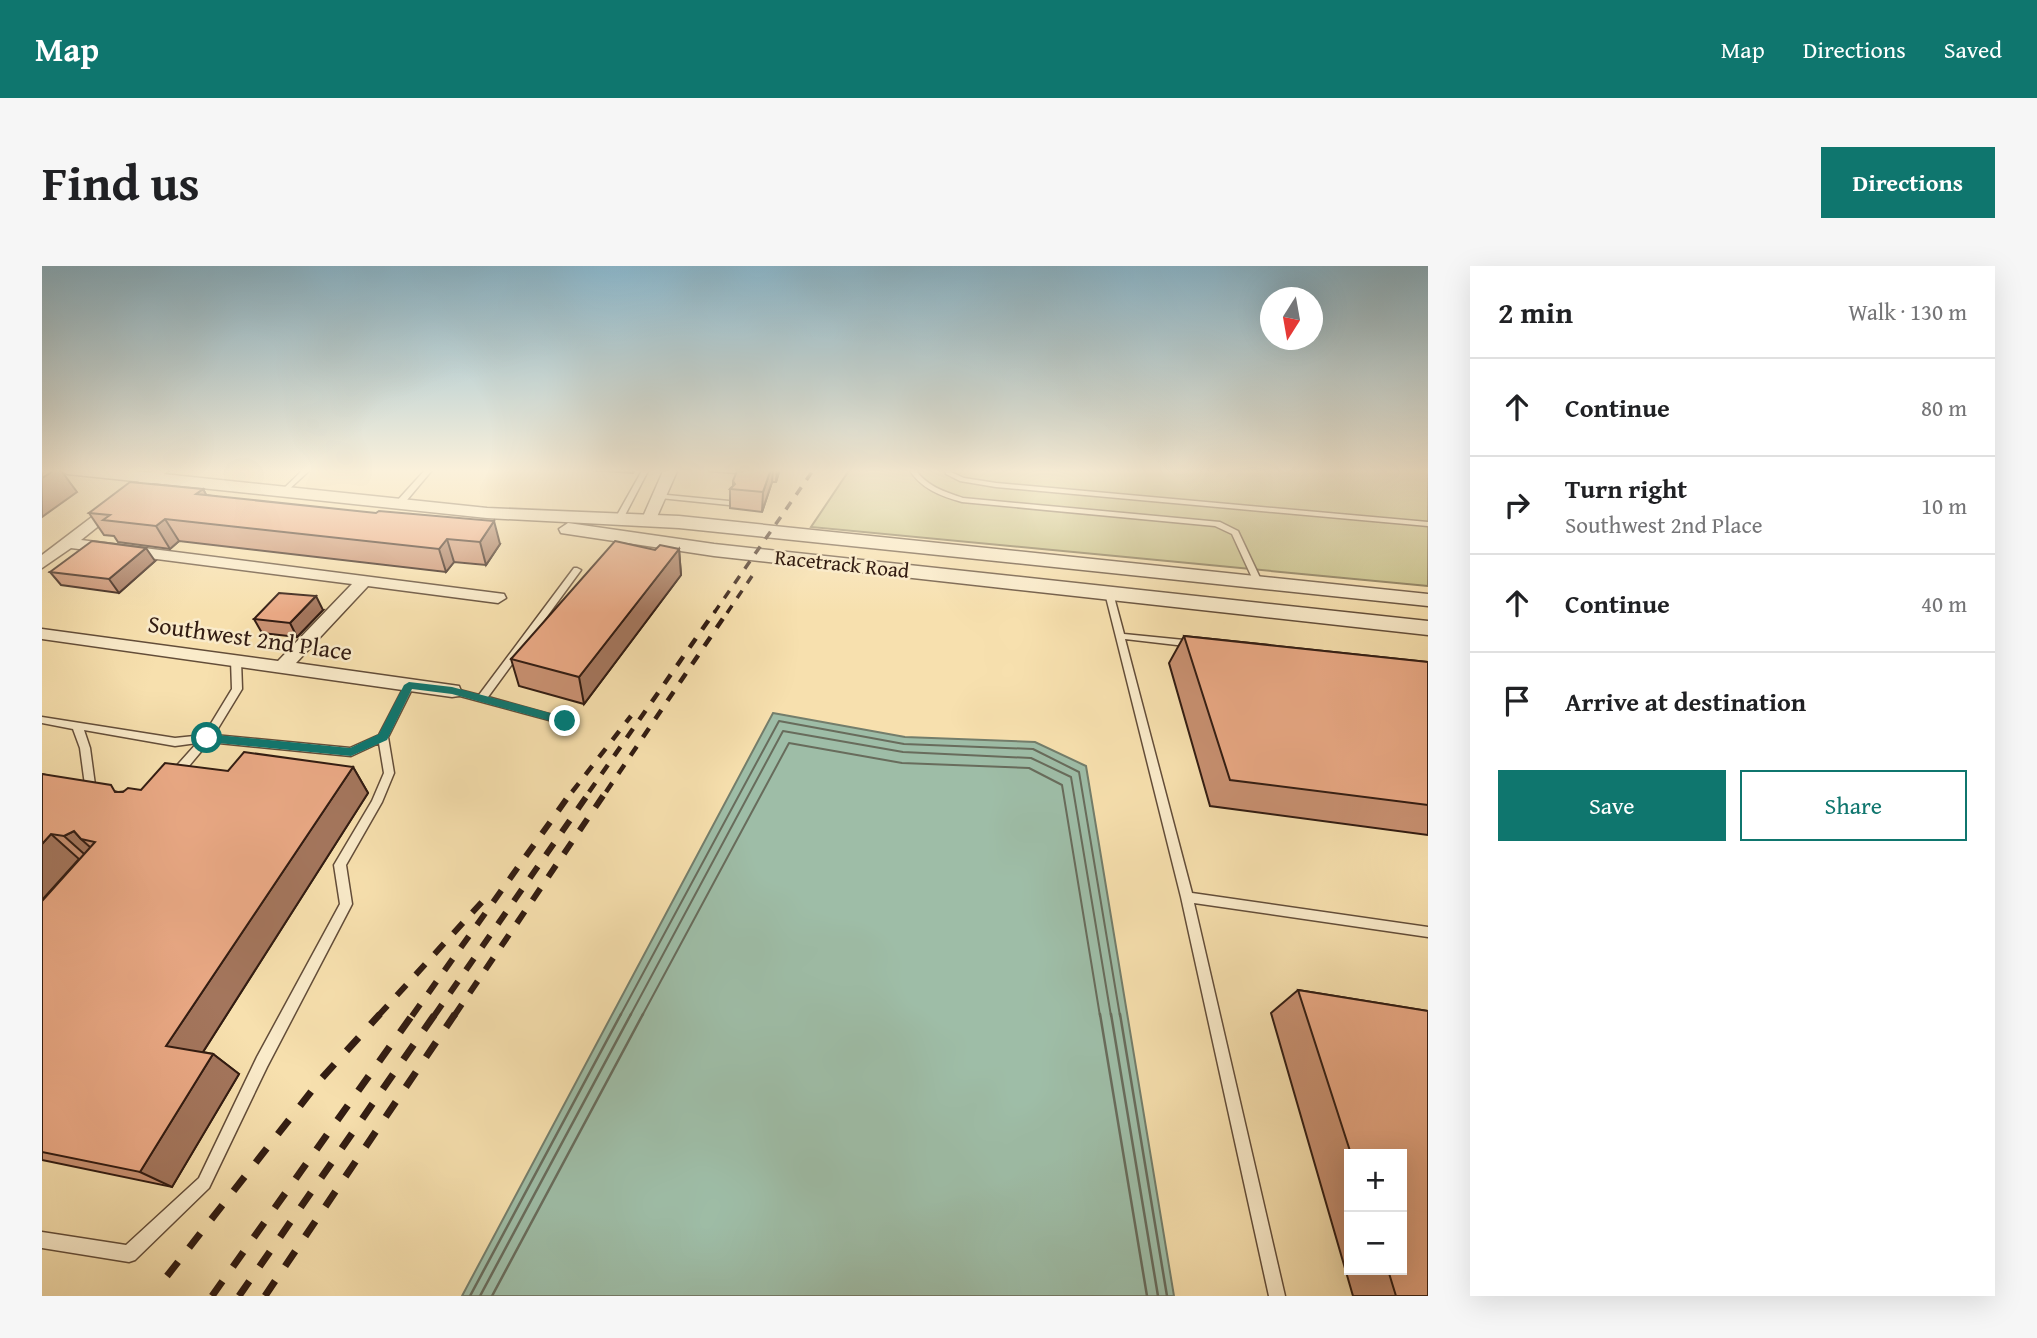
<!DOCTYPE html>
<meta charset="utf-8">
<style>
body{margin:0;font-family:"Gentium Book Plus",serif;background:#f6f6f6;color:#202124}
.controls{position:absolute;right:21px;bottom:21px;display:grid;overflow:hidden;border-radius:0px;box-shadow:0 7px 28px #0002}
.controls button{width:63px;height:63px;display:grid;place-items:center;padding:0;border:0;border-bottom:2px solid #e0e0e0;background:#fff;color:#202124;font:35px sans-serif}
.compass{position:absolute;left:1218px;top:21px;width:63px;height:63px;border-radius:50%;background:#fff;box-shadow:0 7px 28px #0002;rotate:191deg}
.stop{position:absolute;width:21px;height:21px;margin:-16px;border:5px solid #0f766e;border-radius:50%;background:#fff}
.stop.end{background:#0f766e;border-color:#fff;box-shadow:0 2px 7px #0008}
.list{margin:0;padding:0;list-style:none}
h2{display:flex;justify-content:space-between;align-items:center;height:91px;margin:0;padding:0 28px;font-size:30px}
h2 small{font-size:23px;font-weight:400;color:#757577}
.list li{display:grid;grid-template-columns:46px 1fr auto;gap:21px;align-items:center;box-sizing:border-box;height:98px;padding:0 28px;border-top:2px solid #e0e0e0}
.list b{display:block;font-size:26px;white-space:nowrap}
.list p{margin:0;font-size:23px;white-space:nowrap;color:#757577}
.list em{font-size:23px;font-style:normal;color:#757577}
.actions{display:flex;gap:14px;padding:21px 28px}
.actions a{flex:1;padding:16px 0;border:2px solid #0f766e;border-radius:0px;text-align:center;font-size:24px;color:#0f766e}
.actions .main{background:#0f766e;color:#fff}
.icon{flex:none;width:38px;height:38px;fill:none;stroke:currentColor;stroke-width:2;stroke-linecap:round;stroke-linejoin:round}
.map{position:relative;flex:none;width:1386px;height:1030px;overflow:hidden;border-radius:0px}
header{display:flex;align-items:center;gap:42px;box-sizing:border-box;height:98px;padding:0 35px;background:#0f766e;color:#fff}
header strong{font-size:33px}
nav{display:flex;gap:38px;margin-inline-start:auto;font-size:24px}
.intro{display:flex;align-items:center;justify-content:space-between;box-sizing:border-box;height:168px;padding:0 42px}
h1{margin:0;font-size:49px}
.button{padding:18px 32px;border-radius:0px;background:#0f766e;color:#fff;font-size:24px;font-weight:700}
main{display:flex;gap:42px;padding:0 42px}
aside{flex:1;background:#fff;border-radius:0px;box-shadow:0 7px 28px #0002}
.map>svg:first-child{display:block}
.green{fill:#c5c085;stroke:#7c6e4c;stroke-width:2}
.water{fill:#9ebda7;stroke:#737d6b;stroke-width:2}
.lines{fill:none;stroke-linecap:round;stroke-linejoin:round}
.shore-far1{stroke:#686c5c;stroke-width:2}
.shore{stroke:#686c5c;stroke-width:2.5}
.service-casing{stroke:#634d39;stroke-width:3}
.minor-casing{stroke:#634d39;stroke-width:3}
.tertiary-casing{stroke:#634d39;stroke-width:3}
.service{fill:#faebca;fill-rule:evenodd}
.minor{fill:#faebca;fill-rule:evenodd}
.tertiary{fill:#faebca;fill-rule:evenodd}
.rail-far3{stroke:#321c12;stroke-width:3.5;stroke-dasharray:9 9;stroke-linecap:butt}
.rail-far2{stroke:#321c12;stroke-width:4.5;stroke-dasharray:11 11;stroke-linecap:butt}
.rail-far1{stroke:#321c12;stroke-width:6;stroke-dasharray:14 14;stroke-linecap:butt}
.rail{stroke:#321c12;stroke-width:7;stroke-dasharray:18 18;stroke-linecap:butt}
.wall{fill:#c99172;stroke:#321c12;stroke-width:2;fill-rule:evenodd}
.shaded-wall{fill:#a4765d;stroke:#321c12;stroke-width:2}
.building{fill:#eaa985;stroke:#321c12;stroke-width:2}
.route{fill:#0f766e}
.labels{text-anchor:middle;stroke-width:5;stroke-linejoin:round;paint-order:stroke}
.far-street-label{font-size:21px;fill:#321c12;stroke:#faebca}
.street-label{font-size:24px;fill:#321c12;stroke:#faebca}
</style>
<header>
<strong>Map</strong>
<nav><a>Map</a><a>Directions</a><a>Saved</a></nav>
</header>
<div class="intro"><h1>Find us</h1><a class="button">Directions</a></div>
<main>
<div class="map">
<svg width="1386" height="1030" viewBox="0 0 1386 1030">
<rect width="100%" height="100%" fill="#f7e0ae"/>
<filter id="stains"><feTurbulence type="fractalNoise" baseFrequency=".00286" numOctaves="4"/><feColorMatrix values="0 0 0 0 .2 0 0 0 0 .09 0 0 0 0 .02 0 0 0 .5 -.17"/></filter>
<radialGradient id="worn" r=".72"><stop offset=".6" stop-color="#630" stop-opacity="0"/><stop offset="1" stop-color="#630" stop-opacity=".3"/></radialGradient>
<!-- green -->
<path class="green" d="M 808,203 L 1386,203 L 1386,320 L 769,261 Z"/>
<!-- water -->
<path class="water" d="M 731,447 L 863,471 L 993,476 L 1044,500 L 1132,1030 L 420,1030 Z"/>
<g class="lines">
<!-- shore-far1 -->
<path class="shore-far1" d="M 578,750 L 737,455 L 862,478 L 991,483 L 1037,506 L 1078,750
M 588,750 L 741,465 L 861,486 L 989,492 L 1029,511 L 1069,750
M 600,750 L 747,477 L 860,497 L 987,502 L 1020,519 L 1058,750"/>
<!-- shore -->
<path class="shore" d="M 1058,748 L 1105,1030
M 1069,748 L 1116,1030
M 1078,748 L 1125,1030
M 428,1030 L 579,748
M 438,1030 L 589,748
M 450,1030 L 601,748"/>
<defs>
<path id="service" d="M 262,203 L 269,203 L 243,227 L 239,227 L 239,225 Z
M 384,203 L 391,203 L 360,240 L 354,240 L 354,236 Z
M 601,203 L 607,203 L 582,251 L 575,253 L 574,251 Z
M 665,203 C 680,203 699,200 712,206 L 709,208 L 668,205 Z
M 867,203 L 873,203 C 884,220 903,226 921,232 L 1178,256 L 1196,265 L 1220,316 L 1216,318 L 1212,316 L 1190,268 L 1173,260 L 920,236 C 899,230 879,223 867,203 Z
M 903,203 L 909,203 L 909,206 L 922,212 L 954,217 L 1386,256 L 1386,260 L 954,221 L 918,215 L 904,208 Z
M 615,228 L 687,235 L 691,237 L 687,239 L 618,232 L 614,230 Z
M 532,302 L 535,302 L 539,304 L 446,431 L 525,453 L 527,455 L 525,457 L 522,458 L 407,427 L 405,425 L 407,423 L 410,422 L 437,429 Z
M 1064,325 L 1070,325 L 1071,327 L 1082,368 L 1152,375 L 1156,378 L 1152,381 L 1083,373 L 1150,627 L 1386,661 L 1386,671 L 1152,637 L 1243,1030 L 1227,1030 L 1139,631 L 1063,327 Z
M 194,391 L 199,394 L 200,423 L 172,469 L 308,482 L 337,469 L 364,417 L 370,417 L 372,419 L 346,471 L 352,507 L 340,536 L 304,599 L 310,638 L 308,642 L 225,801 L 167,922 L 93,994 L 87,996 L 0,982 L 0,966 L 84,979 L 157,912 L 215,791 L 298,638 L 292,599 L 330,535 L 342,507 L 337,477 L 309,490 L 167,476 L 137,512 L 133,513 L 128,509 L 129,506 L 155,477 L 133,480 L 42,464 L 48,482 L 53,519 L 52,522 L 44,522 L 43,519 L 38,482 L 31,463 L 0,457 L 0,451 L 133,472 L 162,469 L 190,423 L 189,394 Z"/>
<path id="minor" d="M 113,203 L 128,203 L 39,274 L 462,328 L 464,332 L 456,337 L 326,320 L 254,397 L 410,419 L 417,420 L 419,425 L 417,430 L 410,431 L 0,373 L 0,363 L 236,395 L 310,318 L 29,282 L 0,302 L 0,289 Z
M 622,203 L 636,203 L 614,253 L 607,257 L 602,256 L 600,253 Z"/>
<path id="tertiary" d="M 17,203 L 73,203 L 445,242 L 637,250 L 1386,328 L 1386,340 L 637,262 L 445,252 L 25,208 Z
M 526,257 L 672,278 L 1386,355 L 1386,369 L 672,290 L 519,267 L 517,263 Z"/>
</defs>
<!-- service casing -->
<use href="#service" class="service-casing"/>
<!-- minor casing -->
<use href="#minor" class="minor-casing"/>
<!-- tertiary casing -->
<use href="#tertiary" class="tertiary-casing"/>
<!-- service -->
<use href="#service" class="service"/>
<!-- minor -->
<use href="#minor" class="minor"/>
<!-- tertiary -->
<use href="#tertiary" class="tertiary"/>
<!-- rail-far3 -->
<path class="rail-far3" d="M 672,347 L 772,203
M 685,347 L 710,310"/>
<!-- rail-far2 -->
<path class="rail-far2" d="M 530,526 L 589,450
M 547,526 L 673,345
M 564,526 L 686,345"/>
<!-- rail-far1 -->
<path class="rail-far1" d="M 336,750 L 449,626
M 370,750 L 531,524
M 392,750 L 549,524
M 412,750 L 565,524"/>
<!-- rail -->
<path class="rail" d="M 125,1010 L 279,813 L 338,748
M 170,1030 L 371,748
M 197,1030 L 393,748
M 223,1030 L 413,748"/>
</g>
<!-- wall -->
<path class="wall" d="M 533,203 L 593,203 L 591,207 Z
M 702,203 L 738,203 L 734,216 L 730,216 L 720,246 L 688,242 L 688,223 L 691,220 L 691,215 L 700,206 Z
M 161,223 L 164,229 L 458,278 L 444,299 L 412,296 L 404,306 L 137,275 L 128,283 L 76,276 L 72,270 L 62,269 L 47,247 Z
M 637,283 L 639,309 L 542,438 L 477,420 L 469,393 L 613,284 Z
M 113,295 L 77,327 L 19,319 L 8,306 Z
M 281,344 L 255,371 L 220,367 L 212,353 Z
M 1142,370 L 1386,396 L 1386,569 L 1168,540 L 1127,397 Z
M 311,501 L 326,527 L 161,786 L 171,788 L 197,808 L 130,921 L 0,894 L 0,508 L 76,526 L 99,524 L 186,505 Z
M 1256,724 L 1386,745 L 1386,1030 L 1311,1030 L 1229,747 ZM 1307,888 L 1360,888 L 1360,1004 L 1307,1004 Z"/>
<!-- shaded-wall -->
<path class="shaded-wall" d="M 14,203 L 18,203 L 35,226 L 0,251 L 0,212 Z
M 729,203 L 731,203 L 730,216 L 720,246 L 721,226 Z
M 735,203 L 738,203 L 734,216 Z
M 161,223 L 173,245 L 154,228 Z
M 123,253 L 137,275 L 128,283 L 114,260 Z
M 452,255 L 458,278 L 444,299 L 438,276 Z
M 405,273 L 412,296 L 404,306 L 397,283 Z
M 104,282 L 113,295 L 77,327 L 67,313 Z
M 637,283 L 639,309 L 542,438 L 537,411 Z
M 274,330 L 281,344 L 255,371 L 248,357 Z
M 311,501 L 326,527 L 152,800 L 124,780 Z
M 32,565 L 39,573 L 58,590 L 50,595 L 22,570 Z
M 9,568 L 37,593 L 0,634 L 0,578 Z
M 171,788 L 197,808 L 130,921 L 98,906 Z"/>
<!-- building -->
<path class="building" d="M 0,203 L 14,203 L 0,212 Z
M 702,203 L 729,203 L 721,226 L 688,223 L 693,218 L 691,215 L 695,205 L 700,206 Z
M 88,216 L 161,223 L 154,228 L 334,247 L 337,245 L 452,255 L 438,276 L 405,273 L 397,283 L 123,253 L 114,260 L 61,254 L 68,249 L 47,247 Z
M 50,275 L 104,282 L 67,313 L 8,306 Z
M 573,275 L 613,284 L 618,279 L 637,283 L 537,411 L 469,393 Z
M 237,327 L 274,330 L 248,357 L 212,353 Z
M 1142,370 L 1386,396 L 1386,539 L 1188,514 Z
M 202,486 L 311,501 L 124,780 L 171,788 L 98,906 L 0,886 L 0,635 L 53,576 L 39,573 L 32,565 L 22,570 L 9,568 L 0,578 L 0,508 L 69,519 L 73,526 L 81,526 L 86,522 L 99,524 L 123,497 L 186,505 Z
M 1256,724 L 1386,745 L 1386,1030 L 1354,1030 L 1346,1004 L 1360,1004 L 1360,888 L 1309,888 Z"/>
<!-- sky -->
<linearGradient id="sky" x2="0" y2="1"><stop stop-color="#8ab8ce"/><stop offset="0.59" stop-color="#fbf1db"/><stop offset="1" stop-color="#fbf1db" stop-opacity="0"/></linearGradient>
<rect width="1386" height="347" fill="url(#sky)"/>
<!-- route -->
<path class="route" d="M 367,416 L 410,421 L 523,451 L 528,455 L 523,459 L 410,428 L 370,423 L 345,474 L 309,490 L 165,476 L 159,472 L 165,468 L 308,482 L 337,468 L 362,419 Z"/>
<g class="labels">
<!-- far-street labels -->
<g class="far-street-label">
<text transform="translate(800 298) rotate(6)" y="7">Racetrack Road</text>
</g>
<!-- street labels -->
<g class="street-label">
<text transform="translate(208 372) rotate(8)" y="8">Southwest 2nd Place</text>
</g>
</g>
<rect width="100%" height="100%" filter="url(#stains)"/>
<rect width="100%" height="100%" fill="url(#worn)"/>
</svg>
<div class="controls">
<button>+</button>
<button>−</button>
</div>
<svg class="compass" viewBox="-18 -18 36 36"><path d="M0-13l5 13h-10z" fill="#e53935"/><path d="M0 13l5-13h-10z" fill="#757577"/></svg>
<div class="stop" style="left:165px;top:472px"></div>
<div class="stop end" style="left:523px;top:455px"></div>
</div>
<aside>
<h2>2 min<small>Walk · 130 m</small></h2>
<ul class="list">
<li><svg class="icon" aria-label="ahead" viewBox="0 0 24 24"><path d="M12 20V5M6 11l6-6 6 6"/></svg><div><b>Continue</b></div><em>80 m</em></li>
<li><svg class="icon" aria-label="right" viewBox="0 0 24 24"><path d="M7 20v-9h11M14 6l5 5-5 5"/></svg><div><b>Turn right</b><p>Southwest 2nd Place</p></div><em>10 m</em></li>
<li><svg class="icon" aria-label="ahead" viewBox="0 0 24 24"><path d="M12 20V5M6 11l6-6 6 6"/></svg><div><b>Continue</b></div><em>40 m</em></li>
<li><svg class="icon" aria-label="arrive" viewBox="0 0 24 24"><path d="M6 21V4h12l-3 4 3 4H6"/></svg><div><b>Arrive at destination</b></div></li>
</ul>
<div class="actions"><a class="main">Save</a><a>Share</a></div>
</aside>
</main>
